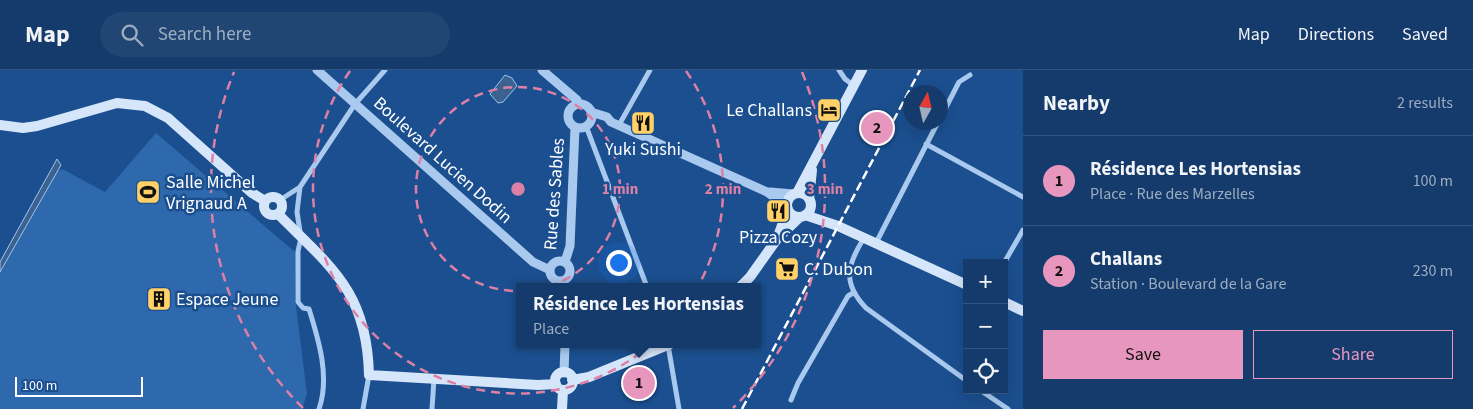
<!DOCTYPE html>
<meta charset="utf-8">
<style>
body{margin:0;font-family:"Source Sans 3",sans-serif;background:#214673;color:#f1f3f6}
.controls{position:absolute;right:15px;bottom:15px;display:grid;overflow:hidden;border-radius:0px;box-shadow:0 5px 20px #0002}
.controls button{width:45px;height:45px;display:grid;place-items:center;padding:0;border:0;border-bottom:1px solid #33557e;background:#143b6b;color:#f1f3f6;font:25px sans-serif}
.compass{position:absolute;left:903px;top:15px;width:45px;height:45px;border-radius:50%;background:#143b6b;box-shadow:0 5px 20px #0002;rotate:8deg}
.scale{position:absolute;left:15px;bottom:12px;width:128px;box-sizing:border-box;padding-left:5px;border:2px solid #fff;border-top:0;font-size:14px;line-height:18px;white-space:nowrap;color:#fff;-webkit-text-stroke:4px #1b4f8f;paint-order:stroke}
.you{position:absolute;left:618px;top:192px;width:18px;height:18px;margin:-12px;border:4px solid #fff;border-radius:50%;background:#1a73e8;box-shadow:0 0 0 8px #1a73e833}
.badge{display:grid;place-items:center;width:32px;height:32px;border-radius:50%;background:#e797bd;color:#111;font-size:16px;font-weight:700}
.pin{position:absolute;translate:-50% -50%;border:2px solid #fff;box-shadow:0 1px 5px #0006}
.popup{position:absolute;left:516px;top:213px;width:245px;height:65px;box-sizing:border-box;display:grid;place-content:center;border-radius:0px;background:#143b6b;filter:drop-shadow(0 1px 4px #0005);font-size:16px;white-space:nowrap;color:#9dadc1}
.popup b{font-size:19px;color:#f1f3f6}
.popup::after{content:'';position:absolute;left:50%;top:100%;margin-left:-10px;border:10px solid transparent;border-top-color:#143b6b}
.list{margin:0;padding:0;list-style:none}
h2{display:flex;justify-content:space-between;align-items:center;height:65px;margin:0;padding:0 20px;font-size:21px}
h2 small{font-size:16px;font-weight:400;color:#9dadc1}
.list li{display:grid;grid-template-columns:32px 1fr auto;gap:15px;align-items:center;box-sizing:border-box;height:90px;padding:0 20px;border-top:1px solid #33557e}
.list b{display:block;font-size:19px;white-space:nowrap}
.list p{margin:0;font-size:16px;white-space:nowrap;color:#9dadc1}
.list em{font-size:16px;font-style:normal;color:#9dadc1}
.actions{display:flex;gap:10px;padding:15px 20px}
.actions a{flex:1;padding:11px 0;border:1px solid #e797bd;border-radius:0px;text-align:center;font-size:18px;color:#e797bd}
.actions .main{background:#e797bd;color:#111}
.icon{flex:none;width:28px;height:28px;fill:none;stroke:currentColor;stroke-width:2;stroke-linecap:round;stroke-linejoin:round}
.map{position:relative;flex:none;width:1023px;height:339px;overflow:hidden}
header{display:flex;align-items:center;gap:30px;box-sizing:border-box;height:70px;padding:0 25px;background:#143b6b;border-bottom:1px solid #33557e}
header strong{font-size:24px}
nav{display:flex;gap:28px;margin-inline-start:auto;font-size:18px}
.search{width:350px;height:45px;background:#214673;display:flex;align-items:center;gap:12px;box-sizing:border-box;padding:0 18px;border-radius:28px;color:#9dadc1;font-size:19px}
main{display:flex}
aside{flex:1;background:#143b6b}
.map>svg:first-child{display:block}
.green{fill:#2e69ad}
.water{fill:#3c6290;stroke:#9cc4f0}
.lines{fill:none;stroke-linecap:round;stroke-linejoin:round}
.minor{stroke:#a9c9ee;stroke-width:5}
.tertiary{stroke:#a9c9ee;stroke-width:9}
.secondary{stroke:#d6e6fa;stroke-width:10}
.rail{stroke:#fff;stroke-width:2.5;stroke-dasharray:9 4;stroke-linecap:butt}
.ring{fill:none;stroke:#dd80a5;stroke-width:2.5;stroke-dasharray:9 6}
.labels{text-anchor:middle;stroke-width:5;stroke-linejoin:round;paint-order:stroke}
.poi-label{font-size:18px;fill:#fff;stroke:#1b4f8f;text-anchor:start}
.street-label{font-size:18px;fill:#fff;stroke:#1b4f8f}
.centre{fill:#dd80a5;stroke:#1b4f8f;stroke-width:2.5}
.ring-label{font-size:15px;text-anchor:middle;font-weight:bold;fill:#dd80a5;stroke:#1b4f8f;stroke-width:5;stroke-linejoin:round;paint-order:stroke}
</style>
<header>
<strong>Map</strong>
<div class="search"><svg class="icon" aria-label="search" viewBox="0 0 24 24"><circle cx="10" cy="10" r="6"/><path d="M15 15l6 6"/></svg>Search here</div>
<nav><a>Map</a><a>Directions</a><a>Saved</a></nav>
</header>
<main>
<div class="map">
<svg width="1023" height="339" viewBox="0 0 1023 339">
<rect width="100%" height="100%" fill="#1b4f8f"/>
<!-- green -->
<path class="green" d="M 156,63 L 296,183 L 295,228 L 307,324 L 302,339 L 0,339 L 0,191 L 45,110 L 62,99 L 105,122 Z"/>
<!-- water -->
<path class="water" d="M 505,5 L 512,8 L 517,16 L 503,32 L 498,33 L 490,24 Z
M 57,89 L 61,95 L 0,202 L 0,192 Z"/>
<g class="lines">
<!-- minor -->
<path class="minor" d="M 839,0 L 845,9 L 853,15
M 941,47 L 959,12 L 970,5
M 619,55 L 650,0
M 586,56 L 647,217
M 926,74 L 1023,127
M 300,117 L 297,142 L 301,168 L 298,181 L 298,232 L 303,238 L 309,239 C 319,271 330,307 319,339
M 280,130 L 300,117 L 355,34 L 385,0
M 864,168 C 847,195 842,213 866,238 L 967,311
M 876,173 L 938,52
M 1004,193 L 1023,160
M 668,275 L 679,339
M 980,320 L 1008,339
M 791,330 L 798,313 L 848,226 L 853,223
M 363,339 L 369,305
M 432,339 L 434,309"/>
<!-- tertiary -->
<path class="tertiary" d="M 317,0 L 533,192 L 550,200
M 542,0 L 577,30 L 579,34
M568 46a12 12 0 1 1 24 0a12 12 0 1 1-24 0Z
M 591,42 L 607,47 L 611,52 L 767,122 L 787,136
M 770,122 L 794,124
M550 201a10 10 0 1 1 20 0a10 10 0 1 1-20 0Z
M 565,192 L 570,176 L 575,58
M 564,303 L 565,274"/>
<!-- secondary -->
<path class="secondary" d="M 0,55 L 23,58 L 37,56 L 117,33 L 145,36 L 168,48 L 252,123 L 265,131
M 797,123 L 862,0
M787 135a12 12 0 1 1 24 0a12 12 0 1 1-24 0Z
M264 136a9 9 0 1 1 18 0a9 9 0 1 1-18 0Z
M 809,129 L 812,100
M 278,144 C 332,198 367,222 369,305 L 538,315 L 556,314
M 805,145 L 838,156 L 967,215
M 778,168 L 800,147
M 740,217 L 750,207 L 777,169 L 788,139
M 1004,232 L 1023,241
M555 311a9 9 0 1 1 18 0a9 9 0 1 1-18 0Z
M 572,310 L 589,307 L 670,274
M 562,339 L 563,320"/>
<!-- rail -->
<path class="rail" d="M 742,339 L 920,0"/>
</g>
<!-- distance rings -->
<g class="ring">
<circle cx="518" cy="119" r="102"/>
<path d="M686 1A205 205 0 1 1 350 1"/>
<path d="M303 338A307 307 0 0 1 234 2M802 2A307 307 0 0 1 733 338"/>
</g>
<!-- icons -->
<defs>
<symbol id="hotel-square" viewBox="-11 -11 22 22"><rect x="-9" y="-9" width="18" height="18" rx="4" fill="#ffd166" stroke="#1b4f8f"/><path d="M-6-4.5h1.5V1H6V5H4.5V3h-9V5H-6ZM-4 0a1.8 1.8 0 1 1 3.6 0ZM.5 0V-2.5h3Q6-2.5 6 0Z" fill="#111"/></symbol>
<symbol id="restaurant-square" viewBox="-11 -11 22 22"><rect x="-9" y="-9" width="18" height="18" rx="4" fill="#ffd166" stroke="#1b4f8f"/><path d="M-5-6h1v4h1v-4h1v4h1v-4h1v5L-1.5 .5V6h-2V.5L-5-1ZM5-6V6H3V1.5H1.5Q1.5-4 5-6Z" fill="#111"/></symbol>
<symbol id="stadium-square" viewBox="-11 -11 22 22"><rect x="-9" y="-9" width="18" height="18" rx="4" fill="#ffd166" stroke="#1b4f8f"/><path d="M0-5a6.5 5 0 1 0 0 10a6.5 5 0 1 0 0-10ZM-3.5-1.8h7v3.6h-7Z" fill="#111"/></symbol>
<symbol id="supermarket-square" viewBox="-11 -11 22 22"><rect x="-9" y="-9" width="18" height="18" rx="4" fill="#ffd166" stroke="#1b4f8f"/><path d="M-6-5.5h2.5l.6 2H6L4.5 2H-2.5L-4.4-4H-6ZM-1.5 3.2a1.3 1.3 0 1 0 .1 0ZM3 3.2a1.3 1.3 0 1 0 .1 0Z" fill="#111"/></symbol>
<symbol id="building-square" viewBox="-11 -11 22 22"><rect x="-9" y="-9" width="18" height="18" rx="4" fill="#ffd166" stroke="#1b4f8f"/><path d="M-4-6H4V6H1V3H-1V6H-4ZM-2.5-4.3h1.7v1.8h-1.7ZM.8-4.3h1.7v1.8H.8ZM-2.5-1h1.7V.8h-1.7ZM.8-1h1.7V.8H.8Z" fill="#111"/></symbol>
</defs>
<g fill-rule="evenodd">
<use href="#hotel-square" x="815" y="26" width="28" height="28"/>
<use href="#restaurant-square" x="629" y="39" width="28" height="28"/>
<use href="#stadium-square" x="134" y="108" width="28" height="28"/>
<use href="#restaurant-square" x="764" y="127" width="28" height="28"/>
<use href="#supermarket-square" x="773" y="185" width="28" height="28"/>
<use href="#building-square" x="145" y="215" width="28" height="28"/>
</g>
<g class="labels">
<!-- poi labels -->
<g class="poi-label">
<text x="812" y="46" text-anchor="end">Le Challans</text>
<text x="643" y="85" text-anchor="middle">Yuki Sushi</text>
<text x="166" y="118">Salle Michel<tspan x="166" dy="21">Vrignaud A</tspan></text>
<text x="778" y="173" text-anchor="middle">Pizza Cozy</text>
<text x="804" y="205">C. Dubon</text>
<text x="176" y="235">Espace Jeune</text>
</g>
<!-- street labels -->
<g class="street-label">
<text transform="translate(443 90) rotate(42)" y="6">Boulevard Lucien Dodin</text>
<text transform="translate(554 124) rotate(-86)" y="6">Rue des Sables</text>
</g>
</g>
<circle cx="518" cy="119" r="8" class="centre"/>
<g class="ring-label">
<text x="620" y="124">1 min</text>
<text x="723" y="124">2 min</text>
<text x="825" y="124">3 min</text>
</g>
</svg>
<div class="controls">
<button>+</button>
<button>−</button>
<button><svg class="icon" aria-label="locate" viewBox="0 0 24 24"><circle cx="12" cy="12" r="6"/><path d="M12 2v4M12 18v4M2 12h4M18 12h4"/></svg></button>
</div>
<svg class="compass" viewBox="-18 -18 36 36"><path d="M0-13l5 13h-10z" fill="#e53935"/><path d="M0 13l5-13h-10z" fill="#9dadc1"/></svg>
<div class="scale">100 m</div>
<div class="you"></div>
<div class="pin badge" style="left:639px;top:313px">1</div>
<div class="popup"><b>Résidence Les Hortensias</b>Place</div>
<div class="pin badge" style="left:877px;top:58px">2</div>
</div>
<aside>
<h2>Nearby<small>2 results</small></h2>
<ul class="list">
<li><span class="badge">1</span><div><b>Résidence Les Hortensias</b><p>Place · Rue des Marzelles</p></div><em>100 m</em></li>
<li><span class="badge">2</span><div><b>Challans</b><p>Station · Boulevard de la Gare</p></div><em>230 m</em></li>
</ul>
<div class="actions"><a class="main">Save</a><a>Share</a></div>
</aside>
</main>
